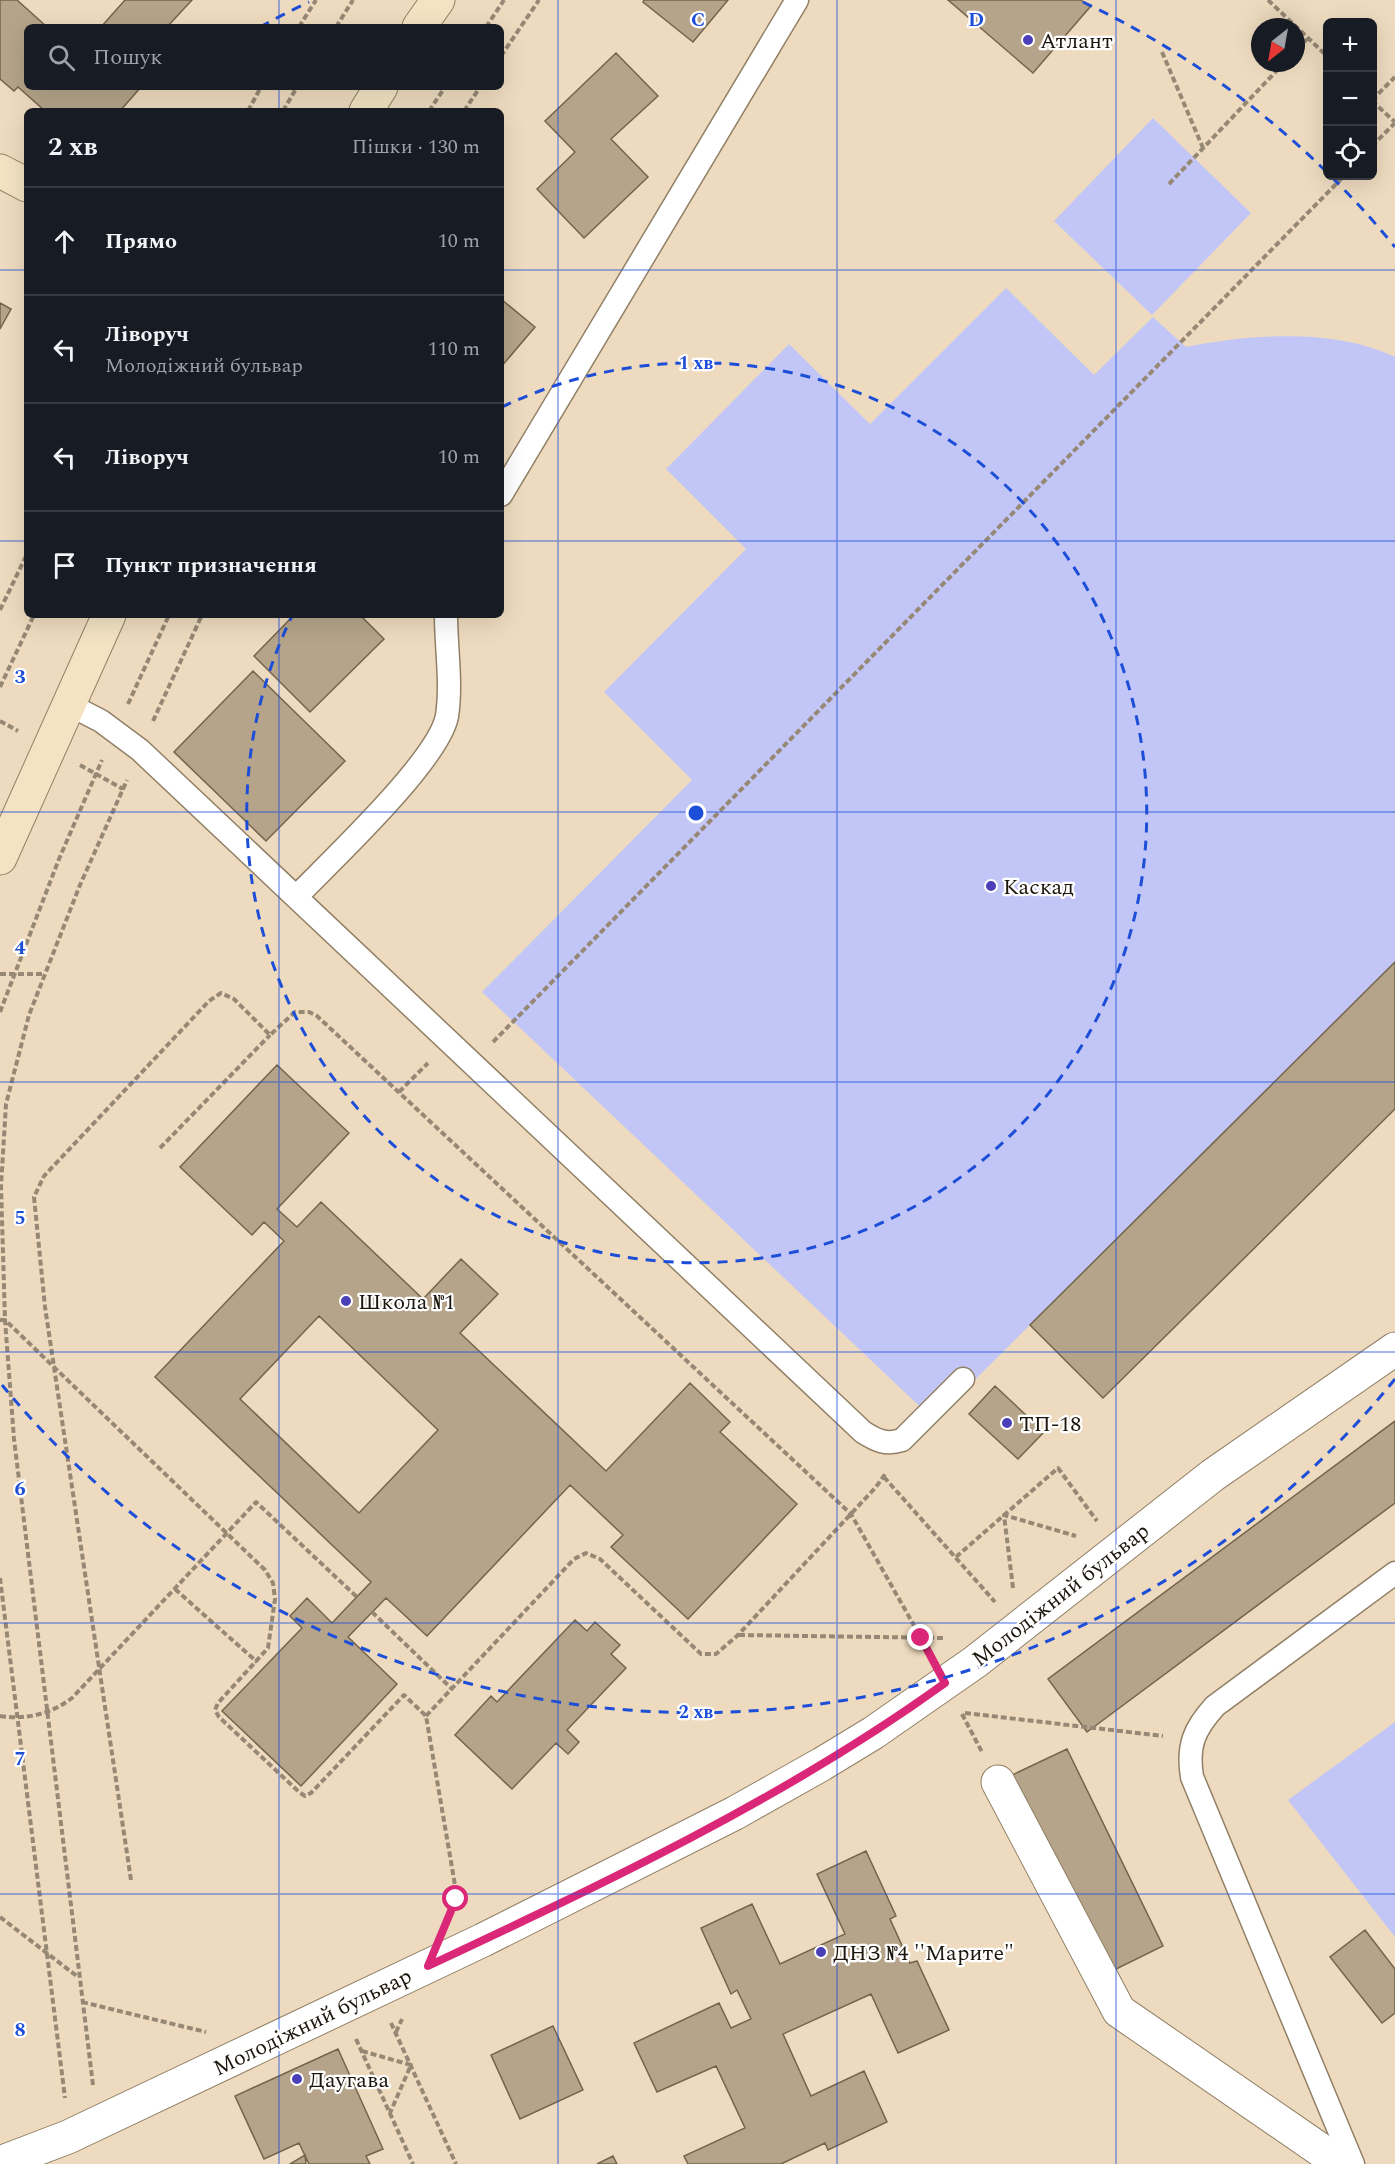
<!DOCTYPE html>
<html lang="uk">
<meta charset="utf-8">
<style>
body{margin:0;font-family:Spectral,serif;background:#242831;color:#f1f3f6}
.controls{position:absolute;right:18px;top:18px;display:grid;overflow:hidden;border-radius:9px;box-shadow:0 6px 24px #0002}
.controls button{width:54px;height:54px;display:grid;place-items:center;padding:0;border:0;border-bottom:2px solid #363941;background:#171b24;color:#f1f3f6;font:30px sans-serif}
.compass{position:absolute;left:1251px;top:18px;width:54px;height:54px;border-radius:50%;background:#171b24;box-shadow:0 6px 24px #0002;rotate:211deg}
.stop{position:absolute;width:18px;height:18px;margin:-14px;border:4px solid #db2777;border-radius:50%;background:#fff}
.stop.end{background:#db2777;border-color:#fff;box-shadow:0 2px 6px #0008}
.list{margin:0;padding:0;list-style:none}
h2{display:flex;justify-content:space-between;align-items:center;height:78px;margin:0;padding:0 24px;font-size:26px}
h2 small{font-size:20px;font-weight:400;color:#9ea1a6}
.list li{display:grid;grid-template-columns:39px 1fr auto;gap:18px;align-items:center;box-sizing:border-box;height:108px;padding:0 24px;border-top:2px solid #363941}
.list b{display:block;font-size:22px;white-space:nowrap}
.list p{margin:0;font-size:20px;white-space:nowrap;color:#9ea1a6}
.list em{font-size:20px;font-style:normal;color:#9ea1a6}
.icon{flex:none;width:33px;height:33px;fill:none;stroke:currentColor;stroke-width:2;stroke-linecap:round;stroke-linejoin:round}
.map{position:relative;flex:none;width:1395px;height:2164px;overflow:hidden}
.search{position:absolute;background:#171b24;box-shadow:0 6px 24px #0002;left:24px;top:24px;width:480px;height:66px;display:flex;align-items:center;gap:15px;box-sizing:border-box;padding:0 21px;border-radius:9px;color:#9ea1a6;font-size:22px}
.panel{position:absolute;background:#171b24;box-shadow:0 6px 24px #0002;left:24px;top:108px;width:480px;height:510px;border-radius:9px}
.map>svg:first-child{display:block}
.green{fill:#c2c6f6}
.building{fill:#b5a489;stroke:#74644a;stroke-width:1.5;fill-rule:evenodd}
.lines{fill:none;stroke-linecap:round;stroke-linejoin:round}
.lane-casing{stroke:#918066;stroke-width:25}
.street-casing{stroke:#918066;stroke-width:35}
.secondary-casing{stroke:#918066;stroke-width:35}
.path{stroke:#968874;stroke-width:4;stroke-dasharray:6 3;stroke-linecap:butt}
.lane{stroke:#fff;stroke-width:22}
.street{stroke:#fff;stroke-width:33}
.secondary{stroke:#f4e3c3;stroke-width:33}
.route{stroke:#db2777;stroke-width:8}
.grid{fill:none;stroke:#1d4ed8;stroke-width:1.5;stroke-opacity:0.55}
.ring{fill:none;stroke:#1d4ed8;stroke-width:3;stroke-dasharray:10 8}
.poi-dot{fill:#4a3fb6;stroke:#fff;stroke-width:2}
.labels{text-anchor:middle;stroke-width:4.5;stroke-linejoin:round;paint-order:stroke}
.poi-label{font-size:22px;fill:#1d160c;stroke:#fff;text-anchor:start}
.street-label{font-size:22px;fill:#1d160c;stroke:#fff}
.grid-label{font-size:20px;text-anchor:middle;font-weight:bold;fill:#1d4ed8;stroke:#fff;stroke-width:4.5;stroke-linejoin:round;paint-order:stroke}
.centre{fill:#1d4ed8;stroke:#fff;stroke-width:3}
.ring-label{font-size:18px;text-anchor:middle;font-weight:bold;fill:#1d4ed8;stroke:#fff;stroke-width:4.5;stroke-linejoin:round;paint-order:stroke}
</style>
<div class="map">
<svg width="1395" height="2164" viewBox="0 0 1395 2164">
<rect width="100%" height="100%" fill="#eedbbf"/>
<!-- green -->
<path class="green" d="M 1153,118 L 1251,213 L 1152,315 L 1054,221 Z
M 1006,288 L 1094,375 L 1153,317 L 1186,347 C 1248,334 1336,328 1395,357 L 1395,1109 L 1103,1398 L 1030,1325 L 934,1420 L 482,992 L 692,780 L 604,692 L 746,549 L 666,469 L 789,344 L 870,424 Z
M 1395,1722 L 1395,1937 L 1288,1800 Z"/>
<!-- building -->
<path class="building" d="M 0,0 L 17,0 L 47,27 L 27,27 L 27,87 L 141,87 L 120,111 L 45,111 L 18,87 L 14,91 L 0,79 Z
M 125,0 L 192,0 L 167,27 L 101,27 Z
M 644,0 L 728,0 L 693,42 L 643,2 Z
M 948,0 L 1081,0 L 1090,7 L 1033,73 Z
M 616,53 L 658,96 L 611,139 L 648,177 L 584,238 L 537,189 L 575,152 L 545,121 Z
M 501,299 L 535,327 L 501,367 Z
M 0,303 L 11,309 L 0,329 Z
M 294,615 L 360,615 L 384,639 L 310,712 L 254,656 Z
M 253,671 L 345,761 L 266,841 L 174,752 Z
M 1395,962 L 1395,1109 L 1103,1398 L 1030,1325 Z
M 277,1065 L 349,1133 L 277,1209 L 297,1227 L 321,1202 L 423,1299 L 461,1259 L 498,1294 L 460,1333 L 606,1471 L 690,1383 L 730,1422 L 720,1432 L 797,1504 L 688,1619 L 611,1547 L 623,1535 L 570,1485 L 427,1636 L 386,1598 L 348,1637 L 397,1684 L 301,1786 L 222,1711 L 302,1628 L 290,1616 L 307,1598 L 332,1623 L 371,1582 L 155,1377 L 284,1241 L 264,1222 L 252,1235 L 180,1167 ZM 319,1316 L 438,1430 L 359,1513 L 240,1399 Z
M 995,1386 L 1044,1432 L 1018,1459 L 969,1414 Z
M 1395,1421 L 1395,1503 L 1087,1732 L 1048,1679 Z
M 575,1620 L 587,1631 L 595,1622 L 620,1645 L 611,1654 L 626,1668 L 567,1730 L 579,1742 L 568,1754 L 556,1743 L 512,1789 L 455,1735 L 491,1696 L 497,1702 Z
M 1067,1749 L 1163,1946 L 1104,1975 L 1008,1777 Z
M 866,1851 L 896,1916 L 890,1919 L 910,1963 L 917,1961 L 949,2030 L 898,2053 L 871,1994 L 783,2034 L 811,2096 L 864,2071 L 887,2122 L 828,2150 L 825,2143 L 781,2164 L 688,2164 L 684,2156 L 745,2128 L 716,2066 L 657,2092 L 634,2043 L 719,2003 L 731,2028 L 751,2019 L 737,1990 L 731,1994 L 701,1928 L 752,1904 L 780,1964 L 845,1934 L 817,1874 Z
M 1365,1930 L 1395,1969 L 1395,2013 L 1382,2023 L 1330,1957 Z
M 553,2026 L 583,2090 L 520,2119 L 491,2055 Z
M 338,2049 L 383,2149 L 366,2156 L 370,2164 L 309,2164 L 299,2143 L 264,2159 L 235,2096 Z
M 305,2155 L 306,2164 L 290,2164 Z
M 613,2156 L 617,2164 L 597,2164 Z"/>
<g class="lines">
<defs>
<path id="lane" d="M 501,495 L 797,0
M 68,704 L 101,721 L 140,750 L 863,1432 C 877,1441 886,1445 902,1440 L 963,1379
M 296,897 C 331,861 439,760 447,716 C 452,683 446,648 446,615
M 1353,2164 L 1192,1777 C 1187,1746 1194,1729 1215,1706 L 1395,1573"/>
<path id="street" d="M 998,1782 L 1119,2011 L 1341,2164
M 0,2163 L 68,2137 L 483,1940 L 735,1813 L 822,1764 L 873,1733 L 975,1662 L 1213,1475 L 1395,1349"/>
<path id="secondary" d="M 419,27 L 438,0
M 366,111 L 381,87
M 0,171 L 27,185
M 0,858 L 109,615"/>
</defs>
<!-- lane casing -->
<use href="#lane" class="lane-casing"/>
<!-- street casing -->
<use href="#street" class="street-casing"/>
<!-- secondary casing -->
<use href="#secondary" class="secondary-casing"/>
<!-- path -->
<path class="path" d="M 1268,0 L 1328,57
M 299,27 L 316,0
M 336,27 L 353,0
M 486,27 L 504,0
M 1296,50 L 1308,38
M 1162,52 L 1203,148
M 501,56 L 539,0
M 1372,100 L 1395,77
M 1372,101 L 1395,122
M 248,111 L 261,87
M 283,111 L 297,87
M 429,111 L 445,87
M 464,111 L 480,87
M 1372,146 L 1395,123
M 1169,184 L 1284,63
M 0,610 L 27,554
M 0,687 L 34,615
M 128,704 L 169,615
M 0,721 L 18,731
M 153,721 L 202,615
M 80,765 L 123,789
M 0,974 L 43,974
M 0,1012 L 59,859 L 102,760
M 493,1042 L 1344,176
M 399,1092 L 428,1063
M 160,1148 L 270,1035
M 0,1320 L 5,1320 L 265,1570 L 273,1583 L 275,1599 L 268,1648 L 218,1703 L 215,1710 L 219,1717 L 299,1792 L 305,1796 L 311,1793 L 404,1695 L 426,1716 L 456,1891 L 451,1915
M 884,1477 L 995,1602
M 956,1557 L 1058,1468 L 1097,1521
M 0,1578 L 65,2098
M 1013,1588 L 1004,1515 L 1076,1536
M 175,1589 L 257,1662
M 372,1612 L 452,1689
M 739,1635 L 944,1638
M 965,1713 L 1163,1736
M 962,1714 L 982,1752
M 0,1716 C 26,1720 51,1714 72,1698 L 256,1502 L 357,1597
M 426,1716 L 574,1559 L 586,1553 L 600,1559 L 701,1654 L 716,1654 L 738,1635 L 876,1487 L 886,1473
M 131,1880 L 45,1307 L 34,1197 L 44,1176 L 209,1001 L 221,993 L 234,999 L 270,1035 L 295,1012 L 309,1012 L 317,1016 L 851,1514 L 929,1652
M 0,1917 L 78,1977
M 82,2002 L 206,2032
M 391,2023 L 456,2164
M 396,2032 L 402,2019
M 356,2039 L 413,2164
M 362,2051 L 411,2065 L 390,2113
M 93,2085 L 14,1439 L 5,1320 L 1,1186 L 6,1104 L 29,1015 L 80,885 L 127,780"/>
<!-- lane -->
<use href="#lane" class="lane"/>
<!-- street -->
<use href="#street" class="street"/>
<!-- secondary -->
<use href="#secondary" class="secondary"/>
</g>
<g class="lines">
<!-- route -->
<path class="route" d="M 456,1899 L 428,1966 C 605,1883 786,1798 945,1683 L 921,1638"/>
</g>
<!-- grid -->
<path class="grid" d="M 279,0 L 279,27M 558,0 L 558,2164M 837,0 L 837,2164M 1116,0 L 1116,2164M 279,87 L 279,111M 0,270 L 27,270M 501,270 L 1395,270M 0,541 L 27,541M 501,541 L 1395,541M 279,615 L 279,2164M 0,812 L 1395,812M 0,1082 L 1395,1082M 0,1352 L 1395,1352M 0,1623 L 1395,1623M 0,1894 L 1395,1894"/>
<!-- distance rings -->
<g class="ring">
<path d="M502 407A450 450 0 1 1 292 616"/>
<path d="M1395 1379A899 899 0 0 1 2 1385M260 27A899 899 0 0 1 309 2M1083 2A899 899 0 0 1 1395 247"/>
</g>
<!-- markers -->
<g class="poi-dot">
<circle cx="1028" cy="40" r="6"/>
<circle cx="991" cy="886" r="6"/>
<circle cx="346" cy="1301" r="6"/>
<circle cx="1007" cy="1423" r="6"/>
<circle cx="821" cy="1952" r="6"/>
<circle cx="297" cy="2079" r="6"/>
</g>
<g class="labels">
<!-- poi labels -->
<g class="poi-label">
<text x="1040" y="48">Атлант</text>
<text x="1003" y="894">Каскад</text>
<text x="358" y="1309">Школа №1</text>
<text x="1019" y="1431">ТП-18</text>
<text x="833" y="1960">ДНЗ №4 ''Марите"</text>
<text x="309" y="2087">Даугава</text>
</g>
<!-- street labels -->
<g class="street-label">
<text transform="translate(1060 1594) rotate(-38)" y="8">Молодіжний бульвар</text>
<text transform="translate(312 2021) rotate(-26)" y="8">Молодіжний бульвар</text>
</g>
</g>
<g class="grid-label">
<text x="698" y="26">C</text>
<text x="976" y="26">D</text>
<text x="20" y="683">3</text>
<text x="20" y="954">4</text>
<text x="20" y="1224">5</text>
<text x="20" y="1495">6</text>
<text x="20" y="1765">7</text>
<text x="20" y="2036">8</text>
</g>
<circle cx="696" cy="813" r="9" class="centre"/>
<g class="ring-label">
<text x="696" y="369">1 хв</text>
<text x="696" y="1718">2 хв</text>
</g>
</svg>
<div class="controls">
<button>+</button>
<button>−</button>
<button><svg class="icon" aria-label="locate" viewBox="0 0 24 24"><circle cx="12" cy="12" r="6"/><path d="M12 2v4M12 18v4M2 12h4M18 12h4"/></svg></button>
</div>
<svg class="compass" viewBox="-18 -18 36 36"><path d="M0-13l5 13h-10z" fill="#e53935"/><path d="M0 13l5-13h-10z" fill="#9ea1a6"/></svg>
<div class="stop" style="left:456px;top:1899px"></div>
<div class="stop end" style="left:921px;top:1638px"></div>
<div class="search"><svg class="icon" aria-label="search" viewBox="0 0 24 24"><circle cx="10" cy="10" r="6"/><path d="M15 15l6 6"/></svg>Пошук</div>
<section class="panel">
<h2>2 хв<small>Пішки · 130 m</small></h2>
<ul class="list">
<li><svg class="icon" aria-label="ahead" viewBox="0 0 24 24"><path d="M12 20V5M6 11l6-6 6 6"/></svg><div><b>Прямо</b></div><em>10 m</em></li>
<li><svg class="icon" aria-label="left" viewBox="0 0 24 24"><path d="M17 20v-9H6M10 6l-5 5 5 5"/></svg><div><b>Ліворуч</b><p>Молодіжний бульвар</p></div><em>110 m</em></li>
<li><svg class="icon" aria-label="left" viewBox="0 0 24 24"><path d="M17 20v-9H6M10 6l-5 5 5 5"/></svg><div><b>Ліворуч</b></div><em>10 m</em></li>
<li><svg class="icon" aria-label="arrive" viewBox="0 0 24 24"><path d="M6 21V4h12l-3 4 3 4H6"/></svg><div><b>Пункт призначення</b></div></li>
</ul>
</section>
</div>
